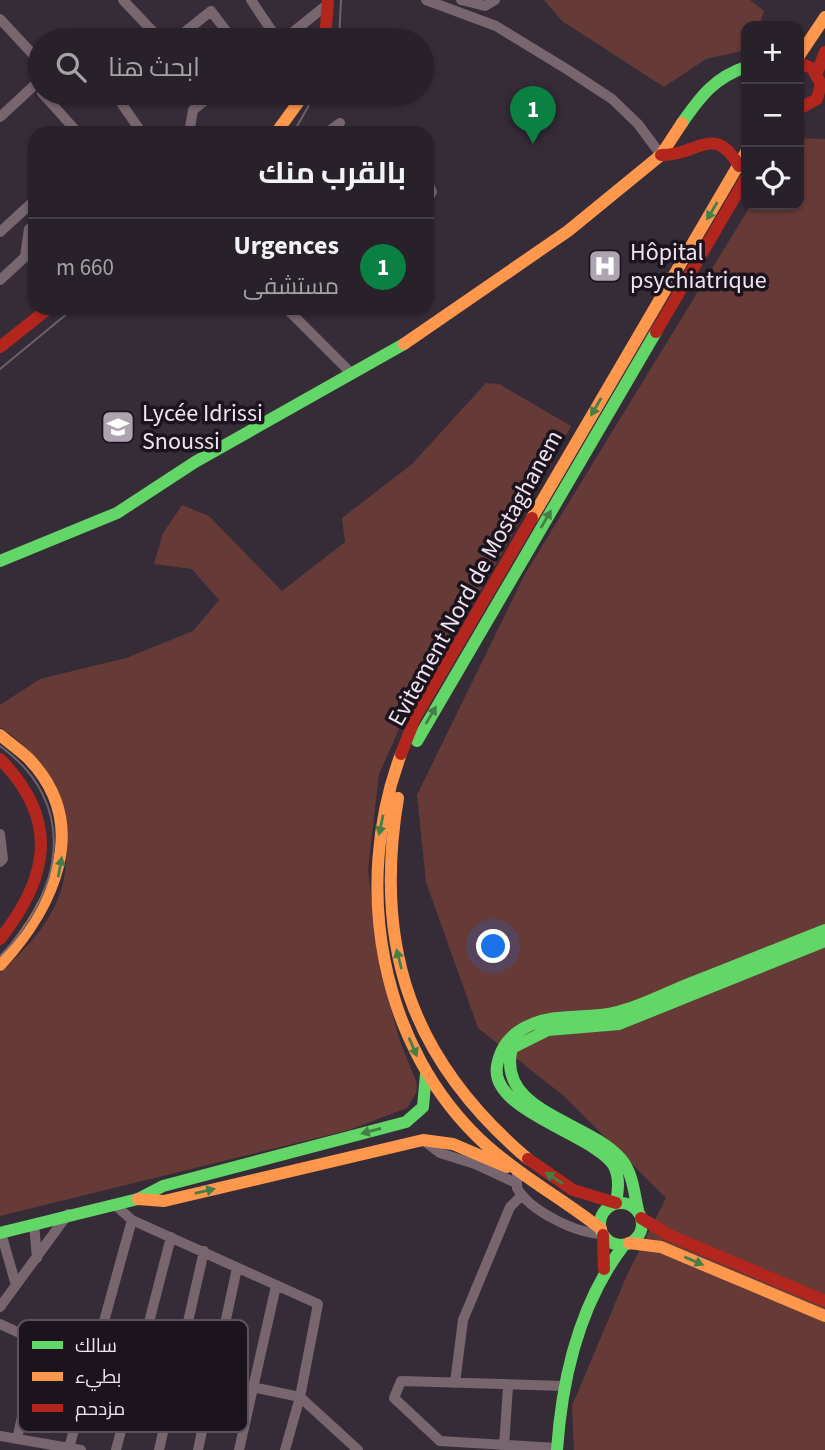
<!DOCTYPE html>
<html lang="ar">
<meta charset="utf-8">
<style>
body{margin:0;font-family:"Source Sans 3",Cairo,sans-serif;background:#302932;color:#f1f3f6;direction:rtl}
.controls{position:absolute;right:21px;top:21px;display:grid;overflow:hidden;border-radius:14px;box-shadow:0 2px 5px #0004}
.controls button{width:63px;height:63px;display:grid;place-items:center;padding:0;border:0;border-bottom:2px solid #443e47;background:#28212a;color:#f1f3f6;font:35px sans-serif}
.you{position:absolute;left:494px;top:947px;width:24px;height:24px;margin:-18px;border:5px solid #fff;border-radius:50%;background:#1a73e8;box-shadow:0 0 0 10px #1a73e833}
.badge{display:grid;place-items:center;width:46px;height:46px;border-radius:50%;background:#0b8043;color:#fff;font-size:23px;font-weight:700}
.pin{position:absolute;translate:-50% -58px;filter:drop-shadow(0 2px 4px #0008)}
.pin::after{content:'';position:absolute;top:37px;width:24px;height:21px;background:inherit;clip-path:polygon(0 0,100% 0,50% 100%)}
.list{margin:0;padding:0;list-style:none}
h2{display:flex;justify-content:space-between;align-items:center;height:91px;margin:0;padding:0 28px;font-size:30px}
h2 small{font-size:23px;font-weight:400;color:#a5a3a8}
.list li{display:grid;grid-template-columns:46px 1fr auto;gap:21px;align-items:center;box-sizing:border-box;height:98px;padding:0 28px;border-top:2px solid #443e47}
.list b{display:block;font-size:26px;white-space:nowrap}
.list p{margin:0;font-size:23px;white-space:nowrap;color:#a5a3a8}
.list em{font-size:23px;font-style:normal;color:#a5a3a8}
.icon{flex:none;width:38px;height:38px;fill:none;stroke:currentColor;stroke-width:2;stroke-linecap:round;stroke-linejoin:round}
.map{position:relative;flex:none;width:825px;height:1450px;overflow:hidden;direction:ltr}
.search{position:absolute;background:#28212a;box-shadow:0 2px 5px #0004;left:28px;top:28px;width:406px;height:77px;display:flex;align-items:center;gap:18px;box-sizing:border-box;padding:0 24px;border-radius:38px;color:#a5a3a8;font-size:26px}
.panel{position:absolute;background:#28212a;box-shadow:0 2px 5px #0004;left:28px;top:126px;width:406px;height:189px;border-radius:21px;direction:rtl}
.map>svg:first-child{display:block}
.green{fill:#663a37}
.lines{fill:none;stroke-linecap:round;stroke-linejoin:round}
.street{stroke:#78666f;stroke-width:10}
.fast{stroke:#63d668;stroke-width:12}
.slow{stroke:#ff974d;stroke-width:12}
.jam{stroke:#b3261e;stroke-width:12}
.tram{stroke:#6d626b;stroke-width:2}
.oneway{fill:#437f46}
.labels{text-anchor:middle;stroke-width:7;stroke-linejoin:round;paint-order:stroke}
.poi-label{font-size:24px;fill:#efe3f1;stroke:#1b141d;text-anchor:start}
.street-label{font-size:24px;fill:#efe3f1;stroke:#1b141d}
.key{fill:#1b141d;stroke:#5b525d;stroke-width:2}
.key-label{font-size:19px;fill:#efe3f1}
</style>
<div class="map">
<svg width="825" height="1450" viewBox="0 0 825 1450">
<rect width="100%" height="100%" fill="#362c38"/>
<!-- green -->
<path class="green" d="M 544,0 L 750,0 L 764,11 L 759,26 L 746,26 L 746,50 L 706,59 L 664,87 L 562,21 Z
M 799,138 L 825,139 L 825,1450 L 574,1450 L 572,1406 L 627,1275 L 666,1198 L 565,1097 L 478,1028 L 426,882 L 417,795 L 525,574 L 751,205 L 799,205 Z
M 486,383 L 499,384 L 571,426 L 504,550 L 451,639 L 420,682 L 379,774 L 368,869 L 380,971 L 400,1041 L 417,1084 L 416,1093 L 407,1108 L 349,1130 L 0,1216 L 0,973 C 53,924 78,886 61,812 C 52,774 33,749 0,727 L 0,705 L 40,679 L 126,658 L 193,631 L 219,600 L 192,569 L 154,564 L 163,533 L 182,505 L 209,516 L 282,591 L 345,542 L 342,518 L 412,464 Z"/>
<g class="lines">
<!-- street -->
<path class="street" d="M 123,0 L 161,40
M 251,0 L 278,40
M 426,0 L 496,26 L 568,70 L 612,99 L 638,124 L 661,155
M 461,0 L 485,6 L 495,0
M 0,19 L 40,62
M 175,40 L 211,11 L 233,40
M 283,40 L 328,4
M 42,93 L 78,133
M 121,93 L 119,100 L 142,133
M 0,117 L 40,80
M 189,133 L 193,110 L 214,93
M 326,133 L 340,123
M 427,180 L 432,192 L 427,200
M 0,232 L 35,200
M 0,280 L 25,257 L 29,229 L 35,224
M 286,308 L 351,373
M 0,834 L 3,859 L 0,862
M 423,1140 L 440,1153 L 475,1164 L 516,1183
M 517,1170 L 517,1188 C 530,1211 577,1234 603,1234
M 114,1204 L 132,1220 L 318,1304 L 300,1397 L 285,1450
M 34,1224 L 37,1258
M 1,1233 L 16,1285
M 0,1307 L 68,1214
M 0,1324 L 39,1342 L 300,1397 L 358,1450
M 455,1383 L 463,1320 L 510,1207 L 522,1195
M 0,1436 L 81,1450
M 17,1439 L 39,1342
M 504,1447 L 508,1386
M 69,1448 L 132,1220
M 557,1448 L 440,1441 L 394,1398 L 401,1381 L 563,1386
M 116,1450 L 171,1237
M 159,1450 L 204,1251
M 198,1450 L 237,1268
M 239,1450 L 276,1286"/>
<!-- fast -->
<path class="fast" d="M 682,123 C 700,97 715,77 746,67
M 0,561 L 117,513 L 195,462 L 404,344
M 417,741 L 656,332
M 616,1203 C 618,1191 620,1178 614,1166 C 596,1135 489,1111 497,1066 C 500,1048 511,1034 528,1026 C 556,1012 587,1020 617,1012 C 640,1007 664,994 686,985 C 733,967 779,948 825,930
M600 1224a21 21 0 1 1 42 0a21 21 0 1 1-42 0Z
M 638,1210 C 634,1193 633,1173 621,1159 C 589,1121 495,1112 512,1048 L 548,1030 L 619,1024 L 825,941
M 0,1233 L 138,1199 L 163,1186 L 406,1122 L 423,1107 L 426,1074
M 557,1450 C 562,1377 579,1304 624,1245"/>
<!-- slow -->
<path class="slow" d="M 799,56 L 825,17
M 276,133 L 305,93
M 404,344 L 568,231 L 661,155 L 682,123
M 532,518 L 746,152
M 0,735 C 9,743 20,750 29,759 C 93,826 52,908 0,965
M 401,754 C 352,885 379,1047 485,1144 C 520,1176 563,1199 601,1229
M 398,798 C 373,947 411,1060 528,1159
M 138,1199 L 164,1201 L 423,1140 L 453,1144 L 507,1167
M 629,1243 L 661,1247 L 825,1316"/>
<!-- jam -->
<path class="jam" d="M 325,40 L 328,0
M 799,63 L 812,68 L 821,84 L 817,99 L 799,109
M 817,73 L 825,52
M 661,155 C 697,156 714,122 739,166
M 656,332 L 746,178
M 0,347 L 49,308
M 401,754 L 416,716 L 532,518
M 0,759 C 59,819 50,876 0,939
M 528,1159 L 573,1190 L 616,1203
M 641,1218 L 669,1235 L 825,1301
M 603,1235 L 604,1269"/>
<!-- tram -->
<path class="tram" d="M 339,40 L 341,0
M 293,133 L 316,93
M 0,369 L 74,308
M 0,746 C 80,803 63,894 0,956"/>
</g>
<!-- one-way arrows -->
<defs><path id="oneway-solid" d="M-6-.8H1V-3.2L6.5 0L1 3.2V.8H-6Z" transform="scale(1.75)"/></defs>
<g class="oneway">
<use href="#oneway-solid" transform="translate(712 211) rotate(121)"/>
<use href="#oneway-solid" transform="translate(596 407) rotate(120)"/>
<use href="#oneway-solid" transform="translate(546 519) rotate(-60)"/>
<use href="#oneway-solid" transform="translate(431 715) rotate(-60)"/>
<use href="#oneway-solid" transform="translate(381 825) rotate(102)"/>
<use href="#oneway-solid" transform="translate(60 867) rotate(-80)"/>
<use href="#oneway-solid" transform="translate(399 959) rotate(-104)"/>
<use href="#oneway-solid" transform="translate(413 1047) rotate(67)"/>
<use href="#oneway-solid" transform="translate(371 1131) rotate(165)"/>
<use href="#oneway-solid" transform="translate(554 1178) rotate(-147)"/>
<use href="#oneway-solid" transform="translate(205 1191) rotate(-13)"/>
<use href="#oneway-solid" transform="translate(694 1261) rotate(23)"/>
</g>
<!-- icons -->
<defs>
<symbol id="hospital-square" viewBox="-11 -11 22 22"><rect x="-9" y="-9" width="18" height="18" rx="4" fill="#aea3b0" stroke="#1b141d"/><path d="M-5-5h3v3.5h4V-5h3V5h-3V1.5h-4V5h-3Z" fill="#fff"/></symbol>
<symbol id="school-square" viewBox="-11 -11 22 22"><rect x="-9" y="-9" width="18" height="18" rx="4" fill="#aea3b0" stroke="#1b141d"/><path d="M0-5L7-2L0 1L-7-2ZM-4 1L0 2.5L4 1V4Q0 6-4 4Z" fill="#fff"/></symbol>
</defs>
<g fill-rule="evenodd">
<use href="#hospital-square" x="586" y="247" width="38" height="38"/>
<use href="#school-square" x="99" y="408" width="38" height="38"/>
</g>
<g class="labels">
<!-- poi labels -->
<g class="poi-label">
<text x="630" y="260">Hôpital<tspan x="630" dy="28">psychiatrique</tspan></text>
<text x="142" y="421">Lycée Idrissi<tspan x="142" dy="28">Snoussi</tspan></text>
</g>
<!-- street labels -->
<g class="street-label">
<text transform="translate(475 578) rotate(-61)" y="8">Evitement Nord de Mostaghanem</text>
</g>
</g>
<!-- legend -->
<rect x="18" y="1320" width="230" height="112" rx="10" class="key"/>
<rect x="32" y="1341" width="31" height="8" fill="#63d668"/>
<rect x="32" y="1372" width="31" height="9" fill="#ff974d"/>
<rect x="32" y="1404" width="31" height="8" fill="#b3261e"/>
<g class="key-label">
<text x="75" y="1352">سالك</text>
<text x="75" y="1383">بطيء</text>
<text x="75" y="1415">مزدحم</text>
</g>
</svg>
<div class="controls">
<button>+</button>
<button>−</button>
<button><svg class="icon" aria-label="locate" viewBox="0 0 24 24"><circle cx="12" cy="12" r="6"/><path d="M12 2v4M12 18v4M2 12h4M18 12h4"/></svg></button>
</div>
<div class="you"></div>
<div class="pin badge" style="left:533px;top:144px">1</div>
<div class="search"><svg class="icon" aria-label="search" viewBox="0 0 24 24"><circle cx="10" cy="10" r="6"/><path d="M15 15l6 6"/></svg>ابحث هنا</div>
<section class="panel">
<h2>بالقرب منك<small></small></h2>
<ul class="list">
<li><span class="badge">1</span><div><b>Urgences</b><p>مستشفى</p></div><em>660 m</em></li>
</ul>
</section>
</div>
